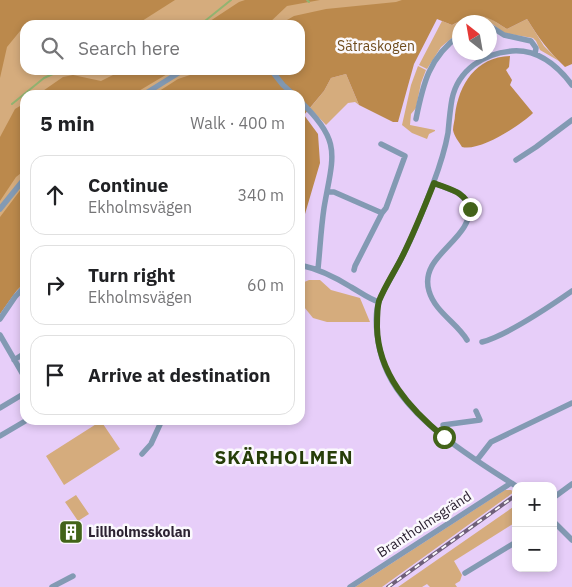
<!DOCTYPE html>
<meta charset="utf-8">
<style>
body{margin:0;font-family:"IBM Plex Sans",sans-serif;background:#f6f6f6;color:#202124}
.controls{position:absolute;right:15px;bottom:15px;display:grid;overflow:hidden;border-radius:10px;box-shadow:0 2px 8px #0003}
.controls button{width:45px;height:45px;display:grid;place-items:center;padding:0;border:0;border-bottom:1px solid #e0e0e0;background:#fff;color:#202124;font:25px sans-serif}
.compass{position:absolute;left:452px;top:15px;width:45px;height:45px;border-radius:50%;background:#fff;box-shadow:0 2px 8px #0003;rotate:329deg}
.stop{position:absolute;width:15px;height:15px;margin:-11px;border:4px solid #426319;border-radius:50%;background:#fff}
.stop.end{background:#426319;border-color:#fff;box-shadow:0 1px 5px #0008}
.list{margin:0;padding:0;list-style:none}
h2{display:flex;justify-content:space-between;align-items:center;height:65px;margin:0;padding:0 20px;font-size:21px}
h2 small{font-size:16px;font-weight:400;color:#757577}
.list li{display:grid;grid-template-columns:32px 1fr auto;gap:15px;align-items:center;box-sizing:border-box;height:80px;margin:0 10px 10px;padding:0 10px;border:1px solid #e0e0e0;border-radius:15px}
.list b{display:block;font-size:19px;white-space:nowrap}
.list p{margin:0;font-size:16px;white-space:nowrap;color:#757577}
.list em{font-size:16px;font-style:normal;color:#757577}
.icon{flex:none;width:28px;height:28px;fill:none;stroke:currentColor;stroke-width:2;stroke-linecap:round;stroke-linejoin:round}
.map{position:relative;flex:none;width:572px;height:587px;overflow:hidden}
.search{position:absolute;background:#fff;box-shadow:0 2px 8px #0003;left:20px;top:20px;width:285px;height:55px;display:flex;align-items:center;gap:12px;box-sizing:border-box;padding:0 18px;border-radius:15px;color:#757577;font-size:19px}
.panel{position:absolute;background:#fff;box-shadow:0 2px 8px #0003;left:20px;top:90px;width:285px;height:335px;border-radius:15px}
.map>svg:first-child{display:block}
.green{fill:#d5ac7d;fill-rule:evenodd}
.forest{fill:#bb894c}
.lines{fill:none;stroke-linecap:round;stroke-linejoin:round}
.stream{stroke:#92b471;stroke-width:2}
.minor{stroke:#839ab3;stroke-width:5.5}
.rail-casing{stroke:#6e5f79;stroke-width:4}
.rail{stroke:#fbf9fd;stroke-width:2;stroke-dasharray:5.5;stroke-linecap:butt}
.route{stroke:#426319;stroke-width:6}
.labels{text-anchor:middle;stroke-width:5;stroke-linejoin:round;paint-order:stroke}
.park-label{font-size:14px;fill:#6f4c1e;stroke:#fbf9fd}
.street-label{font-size:14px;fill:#2c2232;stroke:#fbf9fd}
.poi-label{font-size:14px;font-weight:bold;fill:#2c2232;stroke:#fbf9fd;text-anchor:start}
.district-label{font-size:19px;font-weight:bold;letter-spacing:1px;fill:#263d09;stroke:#fbf9fd}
</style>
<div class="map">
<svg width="572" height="587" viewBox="0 0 572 587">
<rect width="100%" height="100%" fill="#e7cef9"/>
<!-- green -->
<path class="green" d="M 0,0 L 438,0 L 282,95 L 25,95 L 25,282 L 10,298 L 0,312 ZM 25,25 L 300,25 L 300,70 L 25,70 Z
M 472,15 L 488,17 L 507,29 L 527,19 L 544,46 L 559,61 L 540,50 L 536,41 L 533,38 L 504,33 L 490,22 L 460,22 L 459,32 L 441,47 L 427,69 L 419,65 L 442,21 L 452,25 Z
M 418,66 L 426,70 L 421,83 L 416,108 L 411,114 L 410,125 L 435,130 L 435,131 L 429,134 L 427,139 L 412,133 L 402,125 L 411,85 Z
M 346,74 L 359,105 L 355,102 L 348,103 L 326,125 L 310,108 L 324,91 L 331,78 Z
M 309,280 L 320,280 L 331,290 L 360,298 L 370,322 L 327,322 L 313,318 L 300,302 L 300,288 L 302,283 Z
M 101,421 L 120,449 L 64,485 L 46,456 Z
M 505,490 L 511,490 L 514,492 L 382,587 L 355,587 Z
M 76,495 L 89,514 L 78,521 L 65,502 Z
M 516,505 L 516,522 L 454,561 L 462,575 L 460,581 L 455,584 L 457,587 L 430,587 L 427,584 L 422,587 L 398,587 Z"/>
<!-- forest -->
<path class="forest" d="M 0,0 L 175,0 L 142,21 L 25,25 L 7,47 L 0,78 Z
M 245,0 L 320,0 L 287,6 L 267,25 L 204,25 L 239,2 Z
M 402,0 L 572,0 L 572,64 L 565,67 C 549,52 538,37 527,19 L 507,29 C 482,13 479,12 452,25 L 437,19 L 414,64 L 398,122 L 393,122 L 359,105 L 346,74 L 331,78 L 324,91 L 304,115 L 318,134 L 320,163 L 300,231 L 300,95 L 153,95 L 178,79 L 205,70 L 300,70 L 300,25 L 280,24 L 294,16 L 326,9 L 396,2 Z
M 510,56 L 509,67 L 506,70 L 512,80 L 510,85 L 533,113 C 521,125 480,152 462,147 C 459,142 454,136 453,130 C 453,125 455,120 455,115 C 459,84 476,57 510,56 Z
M 123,70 L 174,70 L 132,95 L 37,95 L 63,77 L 73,75 L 101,81 Z
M 25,103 L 25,170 L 16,177 L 0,201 L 0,137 L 15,109 Z
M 25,184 L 25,282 L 17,290 L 0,314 L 0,217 Z"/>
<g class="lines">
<!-- stream -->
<path class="stream" d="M 307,0 L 309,2
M 200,25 L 231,0
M 12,104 L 44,78 L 55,73 L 64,71 L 73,72 L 91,70"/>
<!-- minor -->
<path class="minor" d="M 490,26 L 504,35 L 531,41 L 536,48 L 535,54
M 271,70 L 283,85 L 294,95
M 143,95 L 180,72 L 187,70
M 300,101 C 343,142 333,155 324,208 C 321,228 320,249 318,269
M 416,119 C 423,84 429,57 460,35
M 516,160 L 536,147 L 572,120
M 434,183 L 459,193 L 469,204 C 475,240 418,254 429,291 C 435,312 457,323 467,340
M 327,192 L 334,192 L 382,213
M 0,209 L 25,178
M 300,265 C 319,269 335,277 351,287 C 360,292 369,299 379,302
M 354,270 L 355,266 L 382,213 L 386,208 L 405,156 L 381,144
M 0,319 L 15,297 L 25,286
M 0,335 L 25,378
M 482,342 C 508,335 549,307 572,291
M 14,360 L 25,353
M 0,408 L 25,393
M 443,425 L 480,420 L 476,411
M 0,436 L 27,420
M 142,454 L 151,444 L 162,420
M 477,460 L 491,442 L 572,403
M 516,486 C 471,457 403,417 384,364 C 378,348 373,318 379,301 C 385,286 395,272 402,257 C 414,234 424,209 433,184 C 439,168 445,150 448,133 C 449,122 450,110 452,99 C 458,70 484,53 512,51 C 538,49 557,65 572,85
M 553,498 L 572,484
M 553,521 L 572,540
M 465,573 L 516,542
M 52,587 L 73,576
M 350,587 L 511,483"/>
<defs>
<path id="rail" d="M 388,587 L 516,495"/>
</defs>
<!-- rail casing -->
<use href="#rail" class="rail-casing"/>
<!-- rail -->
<use href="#rail" class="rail"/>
</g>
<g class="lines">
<!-- route -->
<path class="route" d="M 444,437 C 410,409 378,374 377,327 C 377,319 377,308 379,301 C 385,286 395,271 402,257 C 414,233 424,208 434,183 C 448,189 467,192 470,209"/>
</g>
<!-- icons -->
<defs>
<symbol id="building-square" viewBox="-11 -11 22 22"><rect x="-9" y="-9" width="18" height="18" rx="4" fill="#426319" stroke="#fbf9fd"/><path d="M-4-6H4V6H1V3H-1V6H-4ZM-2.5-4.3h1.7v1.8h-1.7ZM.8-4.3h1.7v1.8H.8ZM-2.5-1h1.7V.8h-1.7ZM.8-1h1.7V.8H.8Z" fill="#fff"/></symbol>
</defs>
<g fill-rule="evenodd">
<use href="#building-square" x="57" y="518" width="28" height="28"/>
</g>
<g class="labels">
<!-- park labels -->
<g class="park-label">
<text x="376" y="51">Sätraskogen</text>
</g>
<!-- street labels -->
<g class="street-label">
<text transform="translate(424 524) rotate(-33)" y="5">Brantholmsgränd</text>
</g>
<!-- poi labels -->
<g class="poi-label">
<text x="88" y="537">Lillholmsskolan</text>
</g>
<!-- district labels -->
<g class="district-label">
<text x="284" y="464">SKÄRHOLMEN</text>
</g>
</g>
</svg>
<div class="controls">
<button>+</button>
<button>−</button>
</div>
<svg class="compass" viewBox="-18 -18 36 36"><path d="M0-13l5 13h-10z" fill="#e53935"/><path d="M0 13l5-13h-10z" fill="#757577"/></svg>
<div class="stop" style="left:444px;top:437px"></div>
<div class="stop end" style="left:470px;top:209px"></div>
<div class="search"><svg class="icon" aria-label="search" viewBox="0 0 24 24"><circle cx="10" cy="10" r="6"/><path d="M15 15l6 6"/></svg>Search here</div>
<section class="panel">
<h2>5 min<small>Walk · 400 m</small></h2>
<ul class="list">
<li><svg class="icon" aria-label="ahead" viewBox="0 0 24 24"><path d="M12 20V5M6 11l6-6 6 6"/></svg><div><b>Continue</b><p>Ekholmsvägen</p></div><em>340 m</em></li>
<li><svg class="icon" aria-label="right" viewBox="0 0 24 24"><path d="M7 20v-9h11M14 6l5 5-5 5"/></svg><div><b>Turn right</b><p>Ekholmsvägen</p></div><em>60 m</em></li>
<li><svg class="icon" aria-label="arrive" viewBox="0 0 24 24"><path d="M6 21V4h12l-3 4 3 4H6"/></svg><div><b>Arrive at destination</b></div></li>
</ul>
</section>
</div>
